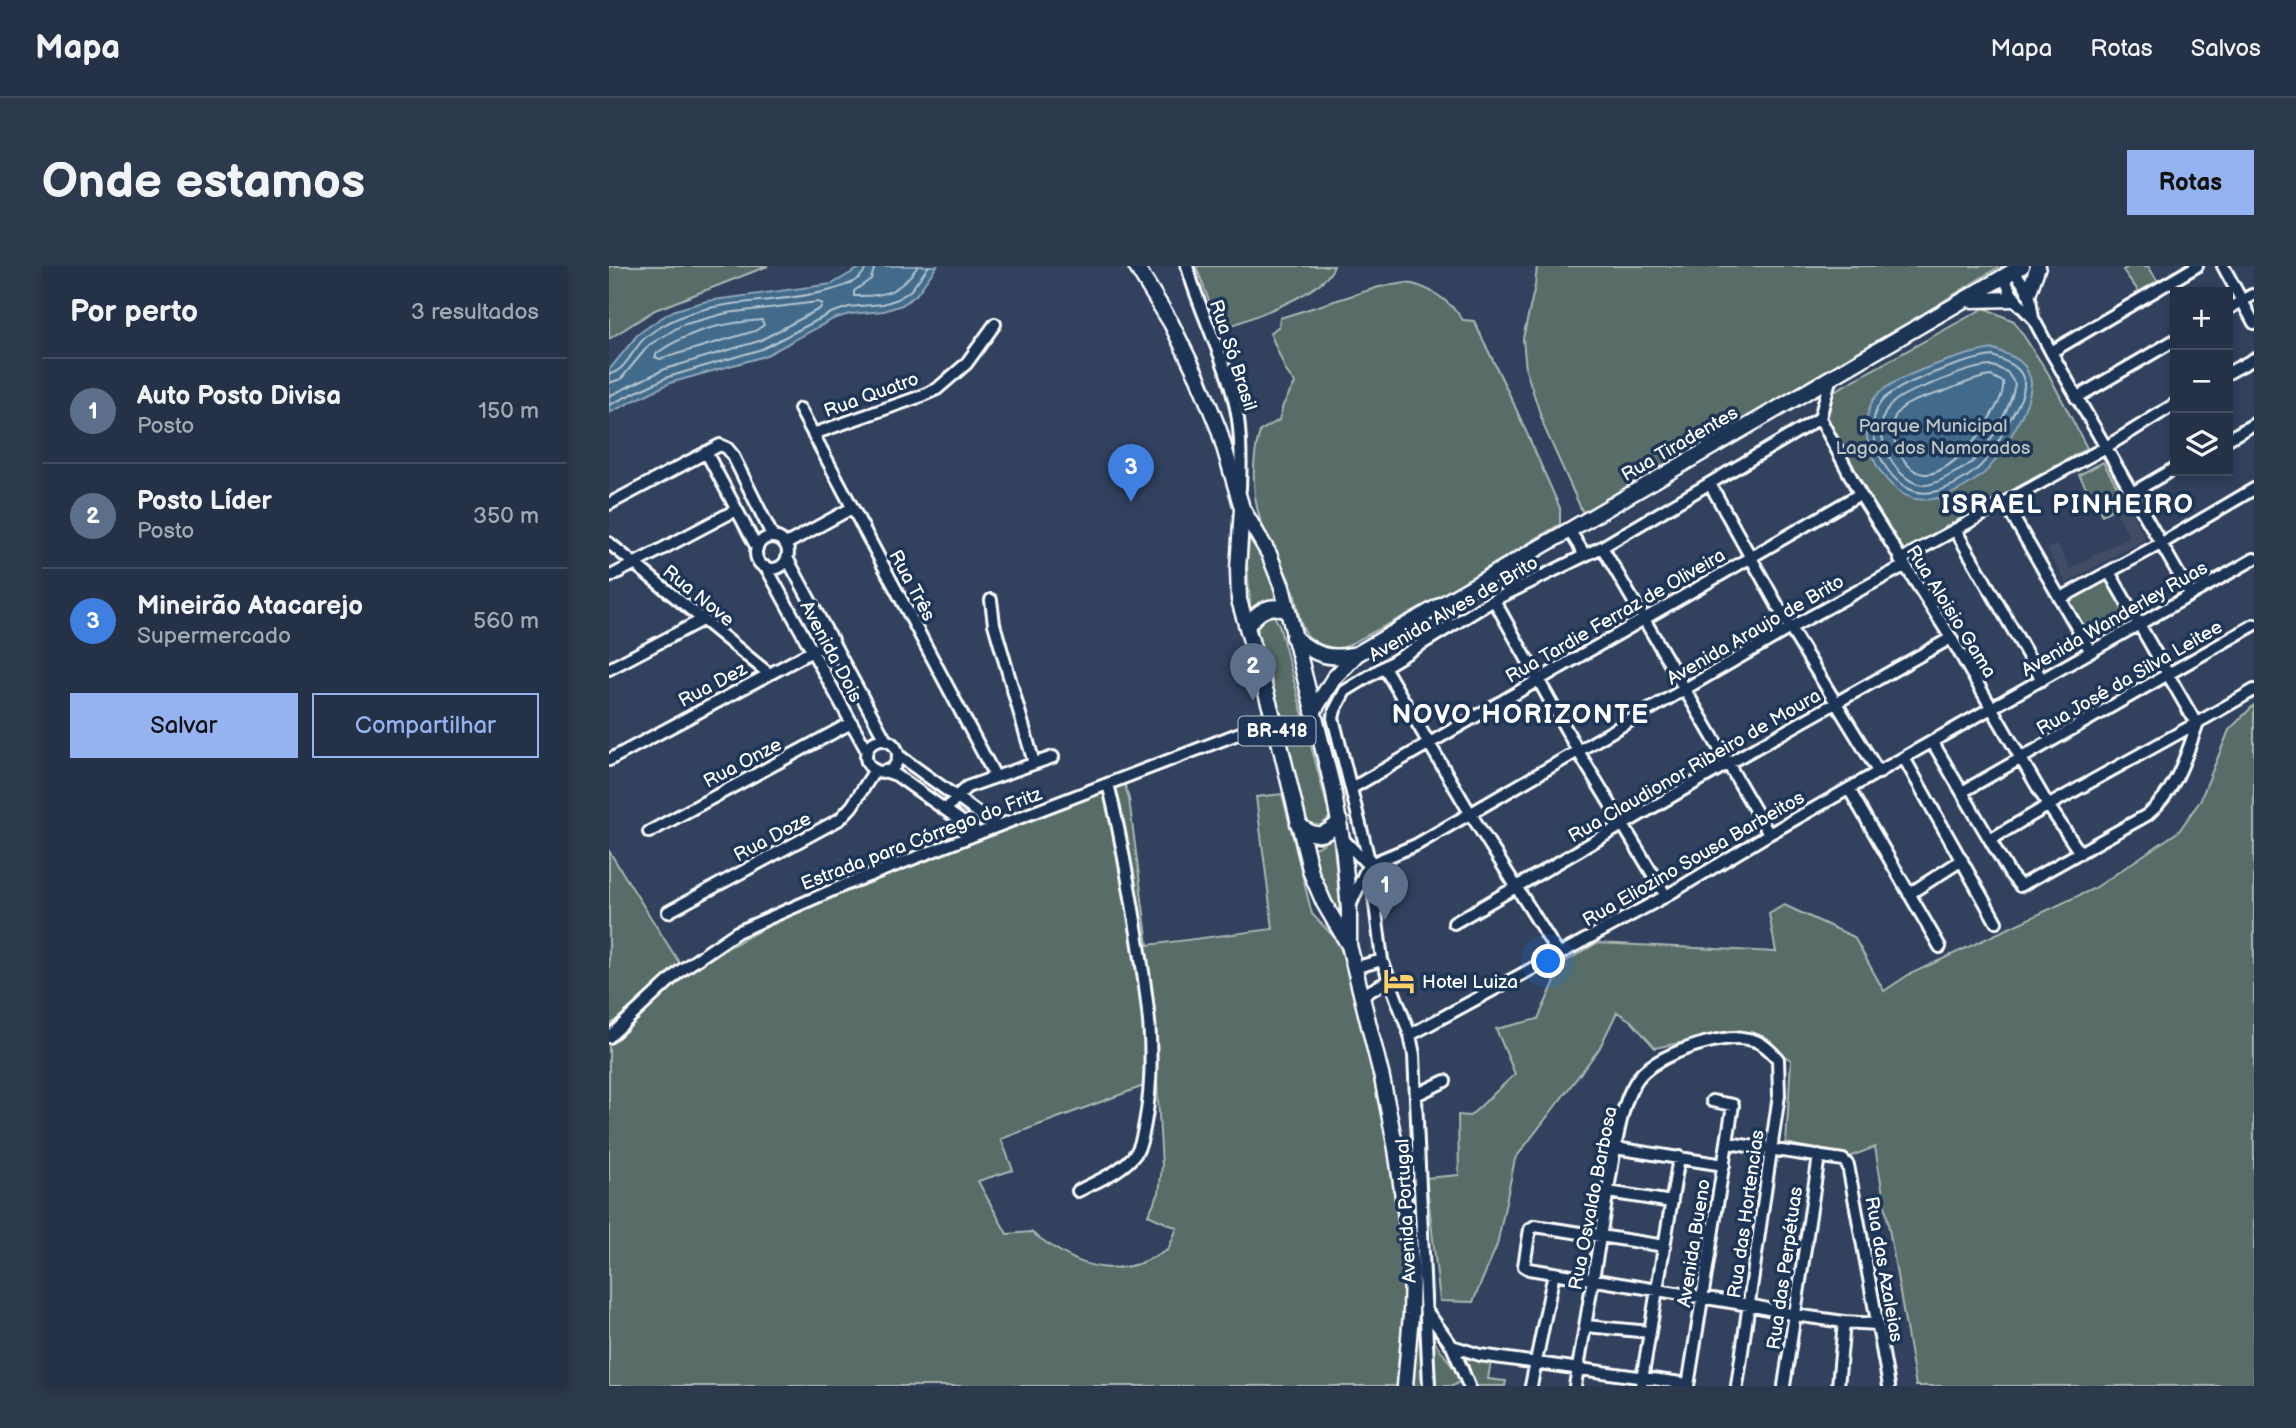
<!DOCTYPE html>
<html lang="pt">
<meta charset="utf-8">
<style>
body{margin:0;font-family:"Balsamiq Sans",sans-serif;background:#2d394d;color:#f1f3f6}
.controls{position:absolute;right:21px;top:21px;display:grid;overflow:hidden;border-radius:0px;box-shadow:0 4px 10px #0003}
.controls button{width:63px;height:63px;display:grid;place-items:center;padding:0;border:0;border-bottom:2px solid #424c5f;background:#253146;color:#f1f3f6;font:35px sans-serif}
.you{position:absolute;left:940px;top:696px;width:24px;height:24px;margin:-18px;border:5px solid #fff;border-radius:50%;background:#1a73e8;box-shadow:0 0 0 10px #1a73e833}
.badge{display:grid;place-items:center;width:46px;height:46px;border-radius:50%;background:#95b2f1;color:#fff;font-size:23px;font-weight:700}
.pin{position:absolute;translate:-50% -58px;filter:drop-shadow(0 2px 4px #0008)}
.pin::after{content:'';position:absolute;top:37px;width:24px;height:21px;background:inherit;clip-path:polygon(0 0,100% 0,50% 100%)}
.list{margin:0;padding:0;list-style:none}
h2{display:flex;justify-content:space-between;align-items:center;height:91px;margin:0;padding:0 28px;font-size:30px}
h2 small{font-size:23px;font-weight:400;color:#a3a9b3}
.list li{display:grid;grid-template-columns:46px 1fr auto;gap:21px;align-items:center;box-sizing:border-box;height:105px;padding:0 28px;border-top:2px solid #424c5f}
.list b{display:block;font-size:26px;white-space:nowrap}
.list p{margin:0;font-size:23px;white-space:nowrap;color:#a3a9b3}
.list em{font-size:23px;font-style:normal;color:#a3a9b3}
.actions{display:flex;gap:14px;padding:21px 28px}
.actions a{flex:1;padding:16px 0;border:2px solid #95b2f1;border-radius:0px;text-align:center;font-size:24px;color:#95b2f1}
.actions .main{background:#95b2f1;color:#111}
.icon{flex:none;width:38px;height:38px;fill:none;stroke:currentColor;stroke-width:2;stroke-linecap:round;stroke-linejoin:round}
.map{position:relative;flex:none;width:1645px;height:1120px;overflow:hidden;border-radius:0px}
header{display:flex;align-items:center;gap:42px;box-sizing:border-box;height:98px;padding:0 35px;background:#253146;border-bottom:2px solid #424c5f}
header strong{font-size:33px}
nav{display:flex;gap:38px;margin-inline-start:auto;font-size:24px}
.intro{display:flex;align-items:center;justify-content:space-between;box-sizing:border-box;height:168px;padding:0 42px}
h1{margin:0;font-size:49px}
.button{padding:18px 32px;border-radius:0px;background:#95b2f1;color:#111;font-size:24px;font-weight:700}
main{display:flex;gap:42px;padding:0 42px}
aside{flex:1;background:#253146;border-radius:0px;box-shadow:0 4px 10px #0003}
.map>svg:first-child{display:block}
.built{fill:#434d65}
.green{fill:#586c67;stroke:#acb6b3;stroke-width:2;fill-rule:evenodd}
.water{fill:#426b8a;stroke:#8ea6b9;stroke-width:2}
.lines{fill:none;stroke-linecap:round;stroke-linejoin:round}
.shore{stroke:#b3c4d0;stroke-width:2}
.minor-casing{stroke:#fff;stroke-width:16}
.major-casing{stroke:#fff;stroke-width:19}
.minor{stroke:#1d3557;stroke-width:10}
.major{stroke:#1d3557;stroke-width:14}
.labels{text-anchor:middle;stroke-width:7;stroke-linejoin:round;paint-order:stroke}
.shield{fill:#1d3557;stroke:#bbc2cd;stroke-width:2}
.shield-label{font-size:18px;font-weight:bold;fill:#fff}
.street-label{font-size:19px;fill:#fff;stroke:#1d3557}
.park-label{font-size:19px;fill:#bcc4c2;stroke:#1d3557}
.poi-label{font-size:19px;fill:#fff;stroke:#1d3557;text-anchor:start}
.district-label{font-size:26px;font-weight:bold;letter-spacing:2px;fill:#fff;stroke:#1d3557}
</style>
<header>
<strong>Mapa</strong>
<nav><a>Mapa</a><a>Rotas</a><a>Salvos</a></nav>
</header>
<div class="intro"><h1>Onde estamos</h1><a class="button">Rotas</a></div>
<main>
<aside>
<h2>Por perto<small>3 resultados</small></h2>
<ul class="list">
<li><span class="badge" style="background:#5c6f8a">1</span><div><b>Auto Posto Divisa</b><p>Posto</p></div><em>150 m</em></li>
<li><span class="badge" style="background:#5c6f8a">2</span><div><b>Posto Líder</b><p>Posto</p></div><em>350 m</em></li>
<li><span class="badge" style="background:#3f7fe0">3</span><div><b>Mineirão Atacarejo</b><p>Supermercado</p></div><em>560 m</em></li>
</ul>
<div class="actions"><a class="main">Salvar</a><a>Compartilhar</a></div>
</aside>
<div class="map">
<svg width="1645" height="1120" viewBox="0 0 1645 1120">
<rect width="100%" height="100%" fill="#31415e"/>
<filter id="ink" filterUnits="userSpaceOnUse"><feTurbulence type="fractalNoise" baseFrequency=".0143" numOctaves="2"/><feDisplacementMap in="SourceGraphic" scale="14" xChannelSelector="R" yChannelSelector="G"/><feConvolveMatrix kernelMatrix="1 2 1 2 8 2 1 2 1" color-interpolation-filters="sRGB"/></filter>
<g filter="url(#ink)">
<!-- built -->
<path class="built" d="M 1517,236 L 1536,273 L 1457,317 L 1438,283 L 1448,278 L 1462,303 L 1520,270 L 1506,244 Z"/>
<!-- green -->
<path class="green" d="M 0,0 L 159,0 L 46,44 L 0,73 Z
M 587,0 L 725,0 C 715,29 639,52 611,64 Z
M 928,0 L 1391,0 L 1304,54 L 974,247 L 936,163 L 917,104 L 914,72 L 926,20 Z
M 1521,0 L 1539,0 L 1550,17 L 1530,26 L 1514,4 Z
M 797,17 C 820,20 841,35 854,54 L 865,55 L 904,136 L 951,242 L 951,258 L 818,338 L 732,383 C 719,381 707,379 698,369 C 689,358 689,336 684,323 C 676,302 665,285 656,265 C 642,236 642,196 651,165 L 670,154 L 674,139 L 686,117 L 677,105 L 661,67 L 670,60 L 671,52 L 770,21 Z
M 1375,42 L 1405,55 L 1439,107 L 1478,182 L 1292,287 L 1240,202 L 1216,155 L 1220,128 Z
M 1494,196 L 1517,236 L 1493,249 L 1470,209 Z
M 641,266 L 663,311 L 670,333 L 652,337 L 642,349 L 638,298 Z
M 1497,311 L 1524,358 L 1481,380 L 1456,335 Z
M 658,349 L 665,350 L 670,359 L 721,551 L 711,560 L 704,562 L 696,551 L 649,367 L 649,360 Z
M 1645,439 L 1645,1120 L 1307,1120 L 1266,881 L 1240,891 L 1177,877 L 1182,794 L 1131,764 L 1046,782 L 1022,755 L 1008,746 L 990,783 L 906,893 L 888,979 L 864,1036 L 831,1035 L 817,912 L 850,909 L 849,849 L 861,850 L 906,808 L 887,763 L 929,753 L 954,697 L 988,677 L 1167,686 L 1160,648 L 1175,639 L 1245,671 L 1275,725 L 1299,709 L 1486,622 L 1570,565 L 1591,535 L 1620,464 Z
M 515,516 L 520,533 L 539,679 L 664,663 L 647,531 L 673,528 L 703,648 L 729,675 L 735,692 L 759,786 L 787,922 L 795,1032 L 788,1120 L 0,1120 L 0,778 C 87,682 191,643 308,597 C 377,570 446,543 515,516 ZM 548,815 L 553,900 L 550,927 L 539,949 L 568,962 L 559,984 C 549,988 539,995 529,998 C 486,1011 455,990 422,966 L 398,968 L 369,915 L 404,904 L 392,873 Z
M 724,572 L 731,637 L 730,655 L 699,581 L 709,581 Z
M 0,585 L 71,698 L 0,760 Z
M 807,1050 L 816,1062 L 817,1120 L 803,1120 Z
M 823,1072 L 853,1114 L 844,1120 L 827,1120 Z
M 856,1088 L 882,1095 L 879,1113 L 897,1115 L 896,1120 L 866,1120 Z"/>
<!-- water -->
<path class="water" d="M 254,0 L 328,0 L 307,29 L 293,39 L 275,45 L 241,48 L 224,53 L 156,90 L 61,117 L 0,147 L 0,104 L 29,68 L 52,52 L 66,44 L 98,35 L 223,18 Z
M 1385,83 C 1396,88 1410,91 1417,102 C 1419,106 1422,113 1422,117 C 1422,141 1390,195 1372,210 C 1350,226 1319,243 1294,228 C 1277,217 1266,200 1260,181 C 1256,166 1256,148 1264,134 C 1278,111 1359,86 1385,83 Z"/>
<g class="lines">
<!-- shore -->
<path class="shore" d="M 266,0 L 262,13 L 245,25 L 245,30 C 276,31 291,26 309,0
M 153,54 L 155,59 L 146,65 L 51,93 L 46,91 L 48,87 C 81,64 113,57 153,54 Z
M 1384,90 C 1396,95 1413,100 1415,116 C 1416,130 1406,144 1400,155 C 1391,172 1382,192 1367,204 C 1350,218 1321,234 1300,223 C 1284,215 1273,198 1268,182 C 1263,167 1262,149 1272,136 C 1287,117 1359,93 1384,90 Z
M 1384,100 L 1398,106 L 1406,118 C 1402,141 1380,182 1362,197 C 1355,203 1346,206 1338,211 C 1331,215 1322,220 1313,219 C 1284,214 1260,164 1280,141 C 1290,128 1308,124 1322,118 C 1342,111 1363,100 1384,100 Z
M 0,108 C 17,106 24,81 37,71 C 61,52 87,43 117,39 C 143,34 254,32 257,0
M 1382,110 L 1394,116 C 1396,132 1381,150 1373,164 C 1365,179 1334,210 1315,208 C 1294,206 1275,165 1288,147 C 1298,134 1322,130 1336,125 C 1351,119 1366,112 1382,110 Z
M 0,117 L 12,113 L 40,79 L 73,59 L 118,47 L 209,36 L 213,38 L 212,42 L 150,75 L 56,103 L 0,130
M 0,139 L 59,111 L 153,83 L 222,47 L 240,41 L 274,38 L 289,33 L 302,24 L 320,0"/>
<defs>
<path id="minor" d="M 578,0 C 592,51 621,101 629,153 C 632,176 632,200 631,223
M 1614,0 L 1645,57
M 1405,5 L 1420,26 L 1424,52 L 1442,86 L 1581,328
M 1395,12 L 1405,33 L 1424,52
M 1619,43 L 1643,29
M 1442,86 L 1588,0
M 1619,107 L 1645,93
M 1221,114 L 1211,152 L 1251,228 L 1342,372 L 1439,539 L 1471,587
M 1467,132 L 1566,74
M 191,143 L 386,510
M 204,168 L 310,131 L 328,123 L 357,98 L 386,58
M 1619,173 L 1645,158
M 97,186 L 148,282
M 1101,218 L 1181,362 L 1270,507
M 1523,227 L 1566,202
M 1396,237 L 1482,386
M 0,238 L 111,179 L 118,182 L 123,188 L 164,271
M 960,264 L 976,289
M 1347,265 L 1433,414
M147 287a16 16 0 1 1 32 0a16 16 0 1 1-32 0Z
M 0,277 L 159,407
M 177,278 L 243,242
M 993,281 L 1160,568
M 178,292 L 277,475
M 1291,294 L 1497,181 L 1566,138
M 157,301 L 258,485
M 0,311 L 127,244
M 1452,332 L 1553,277 L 1645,223
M 382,334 L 385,358 L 425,497
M 885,334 L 969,485 L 1057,630
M 775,401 L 861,547 L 950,689
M 0,403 L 93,354
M257 490a16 16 0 1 1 32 0a16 16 0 1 1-32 0Z
M 1324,477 L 1401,608 L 1411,620 L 1538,549 C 1567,525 1576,493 1588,459 L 1500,306
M 289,489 L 387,560
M 1295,492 L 1387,656
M 0,494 L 224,374
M 275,505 L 287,509 L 369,567
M 743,522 L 1251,228
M 1240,523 L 1331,681
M 1353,526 L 1645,359
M 338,543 L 347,531 L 358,521 L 444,491
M 40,566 L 242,457
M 734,573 L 759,599
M 1381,574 C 1467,521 1558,476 1645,424
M 1300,628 L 1353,594
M 741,640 L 759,599 L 807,579 L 1181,362 L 1295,300
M 59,646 L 231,553 L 243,540 L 266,504
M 845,657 L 1120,497 L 1342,372
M 745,702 L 773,694
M 752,730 L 781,714
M 801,769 L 1057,630 L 1160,568 L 1645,293
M 0,771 L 71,705 L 128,666 L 238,618 L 665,454
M 809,828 L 836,815
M 1119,877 L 1234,894 L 1239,899 L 1280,1120
M 1006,882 L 1115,899
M 469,925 C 488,915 514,905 527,887 C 533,878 534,867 536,857 C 549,789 537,722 526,655 C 518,609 511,563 499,518
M 999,926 L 1063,936
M 1056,980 L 926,960 L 921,963 L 915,1000 L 920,1003 L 1140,1039 L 1186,1049 L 1235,1056 L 1268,1058
M 819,1047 L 843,1080 L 860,1120
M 977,1060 L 1041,1066
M 843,1080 L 871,1089 L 1079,1118
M 820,1120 L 805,789 L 801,769 L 773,694 L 761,598 L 724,452 L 726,444 L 736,425 L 775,401 L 885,334 L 993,281 L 1211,152
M 922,1120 L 945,1007
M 966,1120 L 1006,882 C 1011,859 1015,830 1030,811 C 1047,789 1112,767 1139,773 C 1152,775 1160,783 1169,793 L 1170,829 L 1128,1120
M 1032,1120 L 1070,891
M 1079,1120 L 1124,839 L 1103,835
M 1175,1120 L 1210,890
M 1229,1120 L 1235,1056"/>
<path id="major" d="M 527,0 L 562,57 L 589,112 L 610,164 L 633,242 L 660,288 L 673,321 L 724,523 L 734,579 L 740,643 L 740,679 L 773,812 L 787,883 L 799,965 L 803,1003 L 802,1048 L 796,1120
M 1420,26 L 1429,0
M 1362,34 L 1405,33
M 633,242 L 629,303 L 630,334 L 665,454 L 702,607 L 715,637 L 739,678
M 639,359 C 649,345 662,336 678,345
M 684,371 C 708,390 718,394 748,388
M 704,446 L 725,412 L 748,388 L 1413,0
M 689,558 C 706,573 716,571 731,555"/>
</defs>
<!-- minor casing -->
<use href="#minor" class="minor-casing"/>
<!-- major casing -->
<use href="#major" class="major-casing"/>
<!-- minor -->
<use href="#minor" class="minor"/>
<!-- major -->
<use href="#major" class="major"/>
</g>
</g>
<!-- icons -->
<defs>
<symbol id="hotel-bare" viewBox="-9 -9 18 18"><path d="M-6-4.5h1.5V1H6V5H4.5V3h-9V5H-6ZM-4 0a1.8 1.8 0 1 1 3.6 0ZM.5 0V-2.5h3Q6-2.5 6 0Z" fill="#ffd166" stroke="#1d3557" stroke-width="2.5" paint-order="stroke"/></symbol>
</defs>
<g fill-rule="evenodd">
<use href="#hotel-bare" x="768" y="693" width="44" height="44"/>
</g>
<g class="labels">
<!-- shield labels -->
<rect class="shield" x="629.5" y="450.5" width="77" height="29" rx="5"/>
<g class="shield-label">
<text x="668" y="471">BR-418</text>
</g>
<!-- street labels -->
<g class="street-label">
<text transform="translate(625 89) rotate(72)" y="7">Rua Só Brasil</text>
<text transform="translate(262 128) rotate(-20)" y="7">Rua Quatro</text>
<text transform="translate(1070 177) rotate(-30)" y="7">Rua Tiradentes</text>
<text transform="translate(304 319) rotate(62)" y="7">Rua Três</text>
<text transform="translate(90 329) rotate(39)" y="7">Rua Nove</text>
<text transform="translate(844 342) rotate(-30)" y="7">Avenida Alves de Brito</text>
<text transform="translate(1343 345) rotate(58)" y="7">Rua Aloisio Gama</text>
<text transform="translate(1006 349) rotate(-30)" y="7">Rua Tardie Ferraz de Oliveira</text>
<text transform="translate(1505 352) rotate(-30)" y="7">Avenida Wanderley Ruas</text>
<text transform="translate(1146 363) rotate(-30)" y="7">Avenida Araujo de Brito</text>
<text transform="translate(223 385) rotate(62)" y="7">Avenida Dois</text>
<text transform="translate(1520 411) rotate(-30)" y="7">Rua José da Silva Leitee</text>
<text transform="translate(103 418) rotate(-28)" y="7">Rua Dez</text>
<text transform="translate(133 496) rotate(-28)" y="7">Rua Onze</text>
<text transform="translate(1085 499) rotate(-30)" y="7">Rua Claudionor Ribeiro de Moura</text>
<text transform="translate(163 570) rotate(-28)" y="7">Rua Doze</text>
<text transform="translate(312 572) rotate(-21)" y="7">Estrada para Córrego do Fritz</text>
<text transform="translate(1084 592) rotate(-30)" y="7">Rua Eliozino Sousa Barbeitos</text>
<text transform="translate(983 932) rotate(-79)" y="7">Rua Osvaldo Barbosa</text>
<text transform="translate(796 945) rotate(-93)" y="7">Avenida Portugal</text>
<text transform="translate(1136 948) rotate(-82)" y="7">Rua das Hortencias</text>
<text transform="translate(1084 977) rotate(-81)" y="7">Avenida Bueno</text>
<text transform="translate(1175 1002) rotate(-82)" y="7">Rua das Perpétuas</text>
<text transform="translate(1276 1003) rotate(80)" y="7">Rua das Azaleias</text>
</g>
<!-- park labels -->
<g class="park-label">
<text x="1324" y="166">Parque Municipal<tspan x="1324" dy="22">Lagoa dos Namorados</tspan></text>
</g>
<!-- poi labels -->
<g class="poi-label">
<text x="813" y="722">Hotel Luiza</text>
</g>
<!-- district labels -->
<g class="district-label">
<text x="1459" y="247">ISRAEL PINHEIRO</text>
<text x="912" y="457">NOVO HORIZONTE</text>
</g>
</g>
</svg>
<div class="controls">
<button>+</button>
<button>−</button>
<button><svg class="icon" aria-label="layers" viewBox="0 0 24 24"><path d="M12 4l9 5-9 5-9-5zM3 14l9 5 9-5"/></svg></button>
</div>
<div class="you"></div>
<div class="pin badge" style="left:776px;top:654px;background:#5c6f8a">1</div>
<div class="pin badge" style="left:644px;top:435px;background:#5c6f8a">2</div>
<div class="pin badge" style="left:522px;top:236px;background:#3f7fe0">3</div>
</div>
</main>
